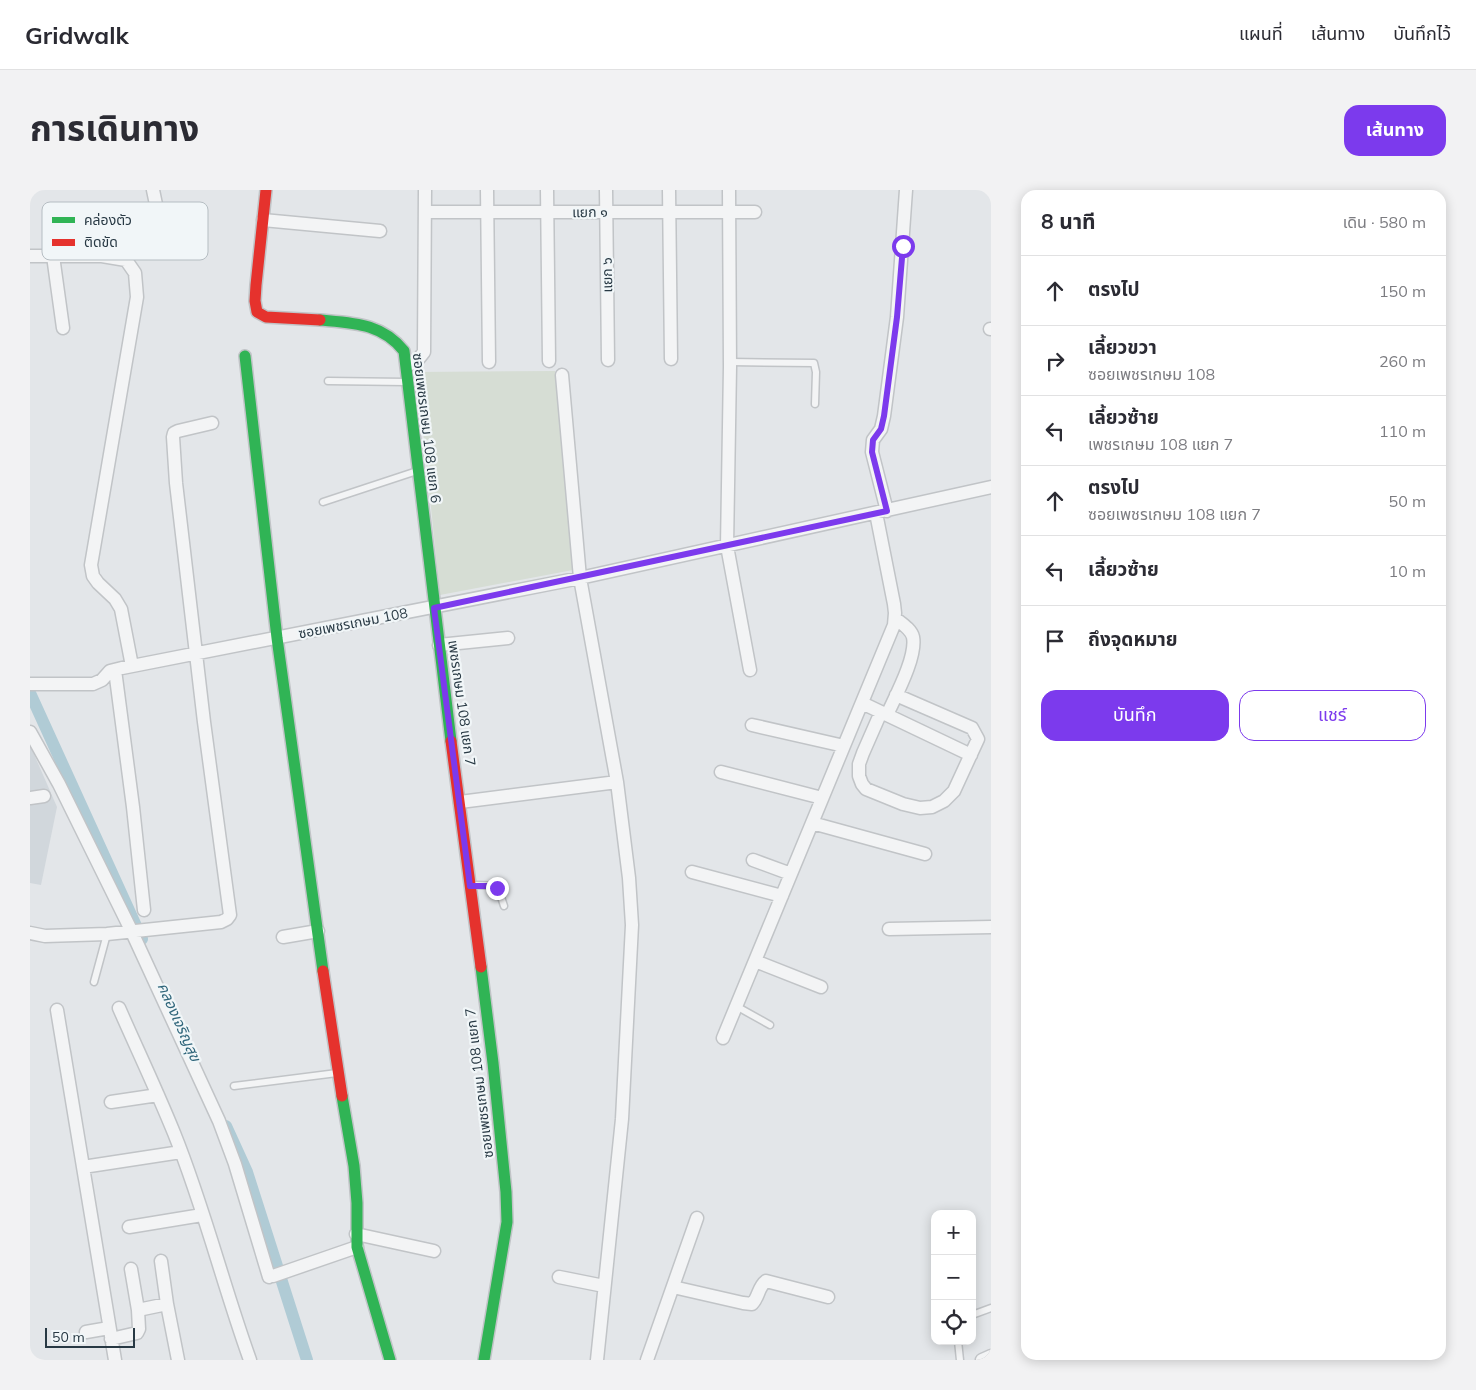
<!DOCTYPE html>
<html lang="th">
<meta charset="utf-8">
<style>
body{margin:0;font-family:Mulish,"Noto Sans Thai",sans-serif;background:#f2f2f3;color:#2b2b33}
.controls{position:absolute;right:15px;bottom:15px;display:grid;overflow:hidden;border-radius:10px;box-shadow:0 2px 12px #0003}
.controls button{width:45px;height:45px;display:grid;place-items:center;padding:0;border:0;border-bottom:1px solid #e1e1e2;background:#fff;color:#2b2b33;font:25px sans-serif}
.scale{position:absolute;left:15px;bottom:12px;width:90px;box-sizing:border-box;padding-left:5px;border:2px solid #283944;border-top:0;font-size:14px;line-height:18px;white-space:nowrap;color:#283944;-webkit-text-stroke:4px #f1f6f8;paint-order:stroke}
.stop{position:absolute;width:15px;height:15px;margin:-11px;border:4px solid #7c3aed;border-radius:50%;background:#fff}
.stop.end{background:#7c3aed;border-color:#fff;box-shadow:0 1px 5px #0008}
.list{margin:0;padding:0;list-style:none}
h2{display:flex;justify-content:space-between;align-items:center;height:65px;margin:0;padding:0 20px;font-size:21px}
h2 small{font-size:16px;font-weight:400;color:#7c7c81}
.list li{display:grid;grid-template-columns:32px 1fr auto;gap:15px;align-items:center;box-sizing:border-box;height:70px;padding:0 20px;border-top:1px solid #e1e1e2}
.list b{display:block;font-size:19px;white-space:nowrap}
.list p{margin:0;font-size:16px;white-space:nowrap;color:#7c7c81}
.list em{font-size:16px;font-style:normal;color:#7c7c81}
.actions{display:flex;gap:10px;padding:15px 20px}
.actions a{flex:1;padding:11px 0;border:1px solid #7c3aed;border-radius:15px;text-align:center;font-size:18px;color:#7c3aed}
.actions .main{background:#7c3aed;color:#fff}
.icon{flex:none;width:28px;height:28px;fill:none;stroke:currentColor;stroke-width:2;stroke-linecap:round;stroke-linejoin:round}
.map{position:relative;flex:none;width:961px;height:1170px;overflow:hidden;border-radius:15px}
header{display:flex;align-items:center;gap:30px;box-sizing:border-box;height:70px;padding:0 25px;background:#fff;border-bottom:1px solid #e1e1e2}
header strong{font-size:24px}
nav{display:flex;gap:28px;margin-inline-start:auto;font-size:18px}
.intro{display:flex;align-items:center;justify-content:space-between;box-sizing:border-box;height:120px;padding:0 30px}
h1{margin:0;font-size:35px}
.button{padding:12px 22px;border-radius:15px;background:#7c3aed;color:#fff;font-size:18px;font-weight:700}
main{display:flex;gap:30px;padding:0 30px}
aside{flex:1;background:#fff;border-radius:15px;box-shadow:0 2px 12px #0003}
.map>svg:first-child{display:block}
.built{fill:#d1d7dc}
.green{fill:#d6ddd4}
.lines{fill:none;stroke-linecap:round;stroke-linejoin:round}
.canal{stroke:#b0cbd5;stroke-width:12}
.lane-casing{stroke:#c1c4c7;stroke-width:9}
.street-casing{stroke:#c1c4c7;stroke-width:15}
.fast-casing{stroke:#c1c4c7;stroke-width:14}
.jam-casing{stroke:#c1c4c7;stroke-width:14}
.lane{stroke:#f3f4f5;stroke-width:6}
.street{stroke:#f3f4f5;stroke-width:12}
.fast{stroke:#30b455;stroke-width:11}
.jam{stroke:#e5322d;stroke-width:11}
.route{stroke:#7c3aed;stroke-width:6}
.labels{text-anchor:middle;stroke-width:4.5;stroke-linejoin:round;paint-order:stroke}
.street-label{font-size:14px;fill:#283944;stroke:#f1f6f8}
.water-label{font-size:15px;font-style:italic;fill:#2f657a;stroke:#f1f6f8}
.key{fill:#f1f6f8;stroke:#b5bdc2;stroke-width:1}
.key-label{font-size:14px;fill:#283944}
</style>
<header>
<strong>Gridwalk</strong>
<nav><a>แผนที่</a><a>เส้นทาง</a><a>บันทึกไว้</a></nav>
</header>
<div class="intro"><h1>การเดินทาง</h1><a class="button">เส้นทาง</a></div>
<main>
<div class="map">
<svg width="961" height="1170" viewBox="0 0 961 1170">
<rect width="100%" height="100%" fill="#e3e6e9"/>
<!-- built -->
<path class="built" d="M 0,555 L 27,617 L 11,695 L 0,693 Z"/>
<!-- green -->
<path class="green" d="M 525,181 L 543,380 L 410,405 L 387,182 Z"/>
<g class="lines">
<!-- canal -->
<path class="canal" d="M 0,503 L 112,749
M 196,936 L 217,982 L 277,1170"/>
<defs>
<path id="lane" d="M 700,172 L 784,173 L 786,182 L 785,214
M 298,191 L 376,192
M 293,312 L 387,281
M 441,695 C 462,695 468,694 474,716
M 64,792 L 77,744
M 706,816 L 740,835
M 204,896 L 307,883
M 942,1125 L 961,1118
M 928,1151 L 930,1170"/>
<path id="street" d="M 123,0 L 133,48 L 135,50 L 154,56
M 457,0 L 459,172
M 517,0 L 519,171
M 576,0 L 578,170
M 639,0 L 641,169
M 699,0 L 700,177 L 697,356 L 720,480
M 395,22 L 725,22
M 233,30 L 350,41
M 0,66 L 72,66 L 96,70 L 105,83 L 107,107 L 61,375 L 63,386 L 68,393 L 85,409 L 91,419 L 102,476
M 23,66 L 33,138
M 960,139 L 961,139
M 377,175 L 386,172 L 394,162 L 395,0
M 532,185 L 550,388 L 587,592 L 599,688 L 602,735 L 592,929 L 567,1170
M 857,321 L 842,262 L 843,250 L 851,239 L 854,226 L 867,127 L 876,0
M 409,455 L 478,448
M 85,480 L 103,617 L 114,720
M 0,494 L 63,494 L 72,490 L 80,481 L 92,478 L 550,388 L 961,297
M 832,513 L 941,565
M 851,522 L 833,563 L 829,574 L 829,586 L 832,594 L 836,599 L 873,614 L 890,618 L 902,617 L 914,611 L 924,601 L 948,549 L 942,538 L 866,505
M 857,525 C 865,507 887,467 883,447 C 881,439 871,433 865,428
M 722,535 L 814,556
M 0,542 L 29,594 L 101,740 L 189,931 L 205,974 L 239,1087
M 691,582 L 792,608
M 0,608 L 14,606
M 430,612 L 587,592
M 782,633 L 895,664
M 723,670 L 761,684
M 662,682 L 752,706
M 859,739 L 961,737
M 0,743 L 15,746 L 77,744 L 191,732 L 197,729 L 200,725 L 174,532 L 146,293 L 143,247 L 144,243 L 148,241 L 182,233
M 253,747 L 288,741
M 725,771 L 791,797
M 89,818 C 107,859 127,901 144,943 C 174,1017 193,1095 220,1170
M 27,820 L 85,1170
M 693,848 L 864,435 L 865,423 L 864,414 L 846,323
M 81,912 L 128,905
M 53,977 L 151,962
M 99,1037 L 172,1025
M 326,1044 L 404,1061
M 131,1071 L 137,1114
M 101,1079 L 108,1120
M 243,1086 L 327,1057
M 529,1087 L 574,1096
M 643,1097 L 713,1113 L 722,1114 C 729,1107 728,1097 736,1091 L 798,1107
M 56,1142 L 79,1138
M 81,1149 L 107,1143 L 109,1139 L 108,1120 L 137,1114 L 148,1170
M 617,1170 L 667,1028
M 952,1170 L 961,1166"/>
<path id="fast" d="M 290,130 C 323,133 352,133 374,161 L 421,551
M 215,166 L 247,448 L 293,781
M 451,777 L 463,873 L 476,1002 L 477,1032 L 454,1170
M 312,906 L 324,976 L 327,1013 L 327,1057 L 360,1170"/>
<path id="jam" d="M 236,0 L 226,95 L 225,111 L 227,122 L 236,127 L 290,130
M 421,551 L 451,777
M 293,781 L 312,906"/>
</defs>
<!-- lane casing -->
<use href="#lane" class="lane-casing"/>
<!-- street casing -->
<use href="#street" class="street-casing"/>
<!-- fast casing -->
<use href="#fast" class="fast-casing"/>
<!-- jam casing -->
<use href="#jam" class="jam-casing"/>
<!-- lane -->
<use href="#lane" class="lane"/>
<!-- street -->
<use href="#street" class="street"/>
<!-- fast -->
<use href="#fast" class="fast"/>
<!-- jam -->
<use href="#jam" class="jam"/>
</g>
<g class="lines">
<!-- route -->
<path class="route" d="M 467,698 L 461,696 L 440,696 L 404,418 L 857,321 L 842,262 L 843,250 L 851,239 L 854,226 L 867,127 L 873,56"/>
</g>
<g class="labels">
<!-- street labels -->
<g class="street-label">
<text transform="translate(560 22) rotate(-1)" y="5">แยก ๑</text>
<text transform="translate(577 85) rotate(-91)" y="5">แยก ๖</text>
<text transform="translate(397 238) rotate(83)" y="5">ซอยเพชรเกษม 108 แยก 6</text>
<text transform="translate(323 433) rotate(-11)" y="5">ซอยเพชรเกษม 108</text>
<text transform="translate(432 513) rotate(82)" y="5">เพชรเกษม 108 แยก 7</text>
<text transform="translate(449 893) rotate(-97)" y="5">ซอยเพชรเกษม 108 แยก 7</text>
</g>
<!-- water labels -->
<g class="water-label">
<text transform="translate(149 832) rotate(66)" y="5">คลองเจริญสุข</text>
</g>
</g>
<!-- legend -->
<rect x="12" y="12" width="166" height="58" rx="8" class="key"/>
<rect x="22" y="27" width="23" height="6" fill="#30b455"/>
<rect x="22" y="49" width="23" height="7" fill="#e5322d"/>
<g class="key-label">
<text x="54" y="35">คล่องตัว</text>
<text x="54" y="57">ติดขัด</text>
</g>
</svg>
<div class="controls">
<button>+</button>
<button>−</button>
<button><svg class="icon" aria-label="locate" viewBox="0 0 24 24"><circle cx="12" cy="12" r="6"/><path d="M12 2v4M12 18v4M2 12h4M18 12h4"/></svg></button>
</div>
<div class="scale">50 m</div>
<div class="stop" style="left:873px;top:56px"></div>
<div class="stop end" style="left:467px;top:698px"></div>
</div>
<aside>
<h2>8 นาที<small>เดิน · 580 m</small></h2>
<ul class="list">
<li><svg class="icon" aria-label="ahead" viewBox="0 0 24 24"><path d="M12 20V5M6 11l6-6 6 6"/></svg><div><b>ตรงไป</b></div><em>150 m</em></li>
<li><svg class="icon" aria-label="right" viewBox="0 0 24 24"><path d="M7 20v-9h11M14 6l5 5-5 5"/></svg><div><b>เลี้ยวขวา</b><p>ซอยเพชรเกษม 108</p></div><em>260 m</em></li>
<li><svg class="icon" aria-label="left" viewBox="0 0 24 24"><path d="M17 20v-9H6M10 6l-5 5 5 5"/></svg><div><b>เลี้ยวซ้าย</b><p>เพชรเกษม 108 แยก 7</p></div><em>110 m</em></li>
<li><svg class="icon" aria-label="ahead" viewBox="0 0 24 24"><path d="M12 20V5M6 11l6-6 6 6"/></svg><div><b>ตรงไป</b><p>ซอยเพชรเกษม 108 แยก 7</p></div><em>50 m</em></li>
<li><svg class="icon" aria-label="left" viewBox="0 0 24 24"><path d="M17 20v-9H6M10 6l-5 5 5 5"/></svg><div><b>เลี้ยวซ้าย</b></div><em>10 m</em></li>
<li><svg class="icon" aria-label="arrive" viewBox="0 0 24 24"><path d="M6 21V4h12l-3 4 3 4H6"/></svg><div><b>ถึงจุดหมาย</b></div></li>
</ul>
<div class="actions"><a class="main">บันทึก</a><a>แชร์</a></div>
</aside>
</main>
